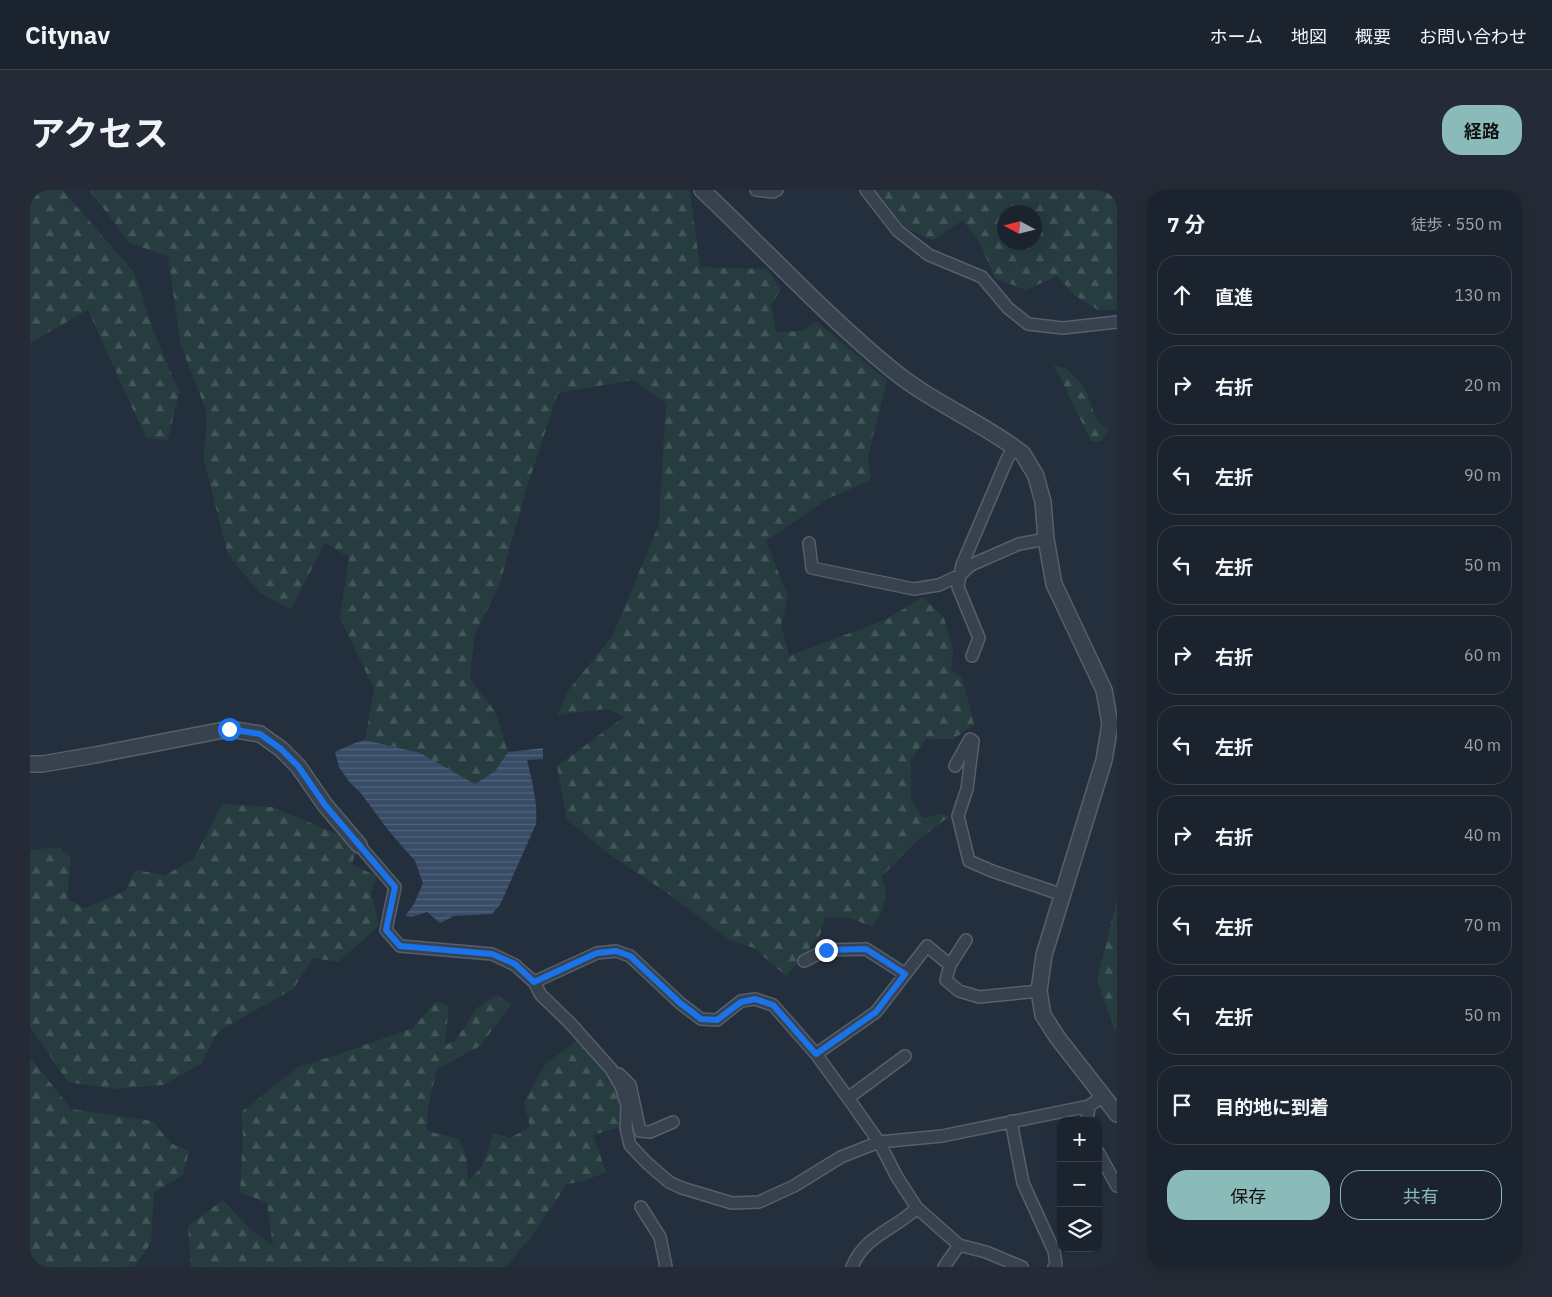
<!DOCTYPE html>
<html lang="ja">
<meta charset="utf-8">
<style>
body{margin:0;font-family:"IBM Plex Sans","Noto Sans JP",sans-serif;background:#242b36;color:#f1f3f6}
.controls{position:absolute;right:15px;bottom:15px;display:grid;overflow:hidden;border-radius:10px;box-shadow:0 5px 20px #0002}
.controls button{width:45px;height:45px;display:grid;place-items:center;padding:0;border:0;border-bottom:1px solid #39404a;background:#1b232e;color:#f1f3f6;font:25px sans-serif}
.compass{position:absolute;left:967px;top:15px;width:45px;height:45px;border-radius:50%;background:#1b232e;box-shadow:0 5px 20px #0002;rotate:277deg}
.stop{position:absolute;width:15px;height:15px;margin:-11px;border:4px solid #1a73e8;border-radius:50%;background:#fff}
.stop.end{background:#1a73e8;border-color:#fff;box-shadow:0 1px 5px #0008}
.list{margin:0;padding:0;list-style:none}
h2{display:flex;justify-content:space-between;align-items:center;height:65px;margin:0;padding:0 20px;font-size:21px}
h2 small{font-size:16px;font-weight:400;color:#a0a4aa}
.list li{display:grid;grid-template-columns:32px 1fr auto;gap:15px;align-items:center;box-sizing:border-box;height:80px;margin:0 10px 10px;padding:0 10px;border:1px solid #39404a;border-radius:20px}
.list b{display:block;font-size:19px;white-space:nowrap}
.list em{font-size:16px;font-style:normal;color:#a0a4aa}
.actions{display:flex;gap:10px;padding:15px 20px}
.actions a{flex:1;padding:11px 0;border:1px solid #8bbbb9;border-radius:20px;text-align:center;font-size:18px;color:#8bbbb9}
.actions .main{background:#8bbbb9;color:#111}
.icon{flex:none;width:28px;height:28px;fill:none;stroke:currentColor;stroke-width:2;stroke-linecap:round;stroke-linejoin:round}
.map{position:relative;flex:none;width:1087px;height:1077px;overflow:hidden;border-radius:20px}
header{display:flex;align-items:center;gap:30px;box-sizing:border-box;height:70px;padding:0 25px;background:#1b232e;border-bottom:1px solid #39404a}
header strong{font-size:24px}
nav{display:flex;gap:28px;margin-inline-start:auto;font-size:18px}
.intro{display:flex;align-items:center;justify-content:space-between;box-sizing:border-box;height:120px;padding:0 30px}
h1{margin:0;font-size:35px}
.button{padding:12px 22px;border-radius:20px;background:#8bbbb9;color:#111;font-size:18px;font-weight:700}
main{display:flex;gap:30px;padding:0 30px}
aside{flex:1;background:#1b232e;border-radius:20px;box-shadow:0 5px 20px #0002}
.map>svg:first-child{display:block}
.forest{fill:url(#forest-firs);fill-rule:evenodd}
.water{fill:url(#water-rules)}
.lines{fill:none;stroke-linecap:round;stroke-linejoin:round}
.minor-casing{stroke:#565f6c;stroke-width:14}
.tertiary-casing{stroke:#565f6c;stroke-width:18}
.minor{stroke:#38414e;stroke-width:11}
.tertiary{stroke:#38414e;stroke-width:15}
.route{stroke:#1a73e8;stroke-width:6}
</style>
<header>
<strong>Citynav</strong>
<nav><a>ホーム</a><a>地図</a><a>概要</a><a>お問い合わせ</a></nav>
</header>
<div class="intro"><h1>アクセス</h1><a class="button">経路</a></div>
<main>
<div class="map">
<svg width="1087" height="1077" viewBox="0 0 1087 1077">
<defs>
<pattern id="forest-firs" width="22" height="20" patternUnits="userSpaceOnUse" patternTransform="scale(1.25)"><rect width="22" height="20" fill="#263c3f"/><path d="M5 1l3.5 6h-7zM16 11l3.5 6h-7z" fill="#435659"/></pattern>
<pattern id="water-rules" width="6" height="5" patternUnits="userSpaceOnUse" patternTransform="scale(1.25)"><rect width="6" height="5" fill="#394c67"/><path d="M0 2.5h6" fill="none" stroke="#53647b"/></pattern>
</defs>
<rect width="100%" height="100%" fill="#242f3e"/>
<!-- forest -->
<path class="forest" d="M 0,0 L 32,0 L 104,82 L 124,142 L 149,202 L 138,250 L 116,248 L 58,120 L 0,153 Z
M 59,0 L 658,0 L 660,2 L 670,77 L 737,79 L 751,99 L 741,115 L 746,142 L 772,141 L 786,131 L 857,190 L 838,266 L 841,290 L 799,308 L 736,351 L 758,407 L 751,435 L 759,466 L 857,429 L 893,407 L 914,428 L 923,460 L 921,480 L 932,487 L 944,535 L 923,549 L 896,549 L 881,570 L 881,610 L 893,628 L 911,624 L 920,626 L 888,650 L 851,687 C 861,706 853,721 842,737 L 821,728 L 795,727 L 789,748 L 756,786 L 724,758 L 700,750 L 640,705 L 582,666 L 537,630 L 527,576 L 594,527 L 577,519 L 527,525 L 538,501 L 583,445 L 629,334 L 636,213 L 603,190 L 528,203 L 497,297 L 469,396 L 444,446 L 440,489 L 465,521 L 478,562 L 465,581 L 445,594 L 390,563 L 335,550 L 344,499 L 310,428 L 319,367 L 295,353 L 261,419 L 230,403 L 198,365 L 174,270 L 177,223 L 151,156 L 138,67 L 100,53 Z
M 841,0 L 1087,0 L 1087,120 L 1068,120 L 1044,105 L 1027,86 L 996,100 L 965,88 L 950,53 L 933,30 L 903,50 L 875,38 ZM 974,22 L 1004,22 L 1004,52 L 974,52 Z
M 1024,175 L 1037,179 L 1055,198 L 1067,231 L 1079,240 L 1071,252 L 1061,251 Z
M 192,614 L 243,617 L 314,647 L 325,663 L 322,675 L 347,686 L 341,702 L 349,736 L 308,772 L 283,768 L 263,799 L 194,838 L 185,846 L 171,874 L 133,895 L 83,899 L 38,892 L 0,837 L 0,660 L 29,657 L 41,668 L 37,708 L 54,718 L 95,701 L 105,680 L 135,685 L 163,670 Z
M 1087,709 L 1087,837 L 1085,841 L 1067,790 Z
M 466,805 L 482,814 L 450,856 L 407,879 L 398,917 L 397,941 L 429,949 L 437,968 L 438,991 L 451,978 L 464,943 L 480,948 L 500,937 L 494,913 L 515,874 L 548,850 L 595,894 L 590,937 L 563,945 L 576,982 L 551,992 L 537,994 L 501,1047 L 476,1077 L 161,1077 L 158,1036 L 193,1010 L 222,1041 L 243,1056 L 237,1013 L 210,1002 L 213,944 L 211,922 L 268,877 L 312,863 L 383,838 L 406,811 L 419,815 L 415,855 L 425,851 L 447,818 Z
M 0,867 L 41,919 L 123,931 L 140,953 L 159,961 L 153,985 L 124,1002 L 121,1053 L 104,1077 L 0,1077 Z"/>
<!-- water -->
<path class="water" d="M 335,550 L 390,563 L 445,594 L 465,581 L 478,562 L 513,558 L 513,569 L 497,570 C 502,591 508,613 506,634 L 470,715 L 462,724 L 424,726 L 410,733 L 397,722 L 382,727 L 375,726 L 384,714 L 393,693 L 385,671 L 358,640 L 330,602 L 320,593 L 309,577 L 305,562 L 325,553 Z"/>
<g class="lines">
<defs>
<path id="minor" d="M 726,0 L 743,2 L 747,0
M 836,0 L 868,41 L 899,65 L 952,87 L 978,118 L 998,134 L 1033,138 L 1087,132
M 779,353 L 782,378 L 884,399 L 909,395 L 930,385 L 941,375 L 989,354 L 1016,349
M 942,466 L 949,448 L 928,397 L 932,375 L 978,267 L 985,258
M 925,576 L 940,549 L 943,551 L 937,599 L 928,626 L 939,671 L 962,681 L 1033,705
M 329,655 L 365,697 L 356,740 L 370,756 L 462,764 L 485,775 L 504,792 L 511,805 L 540,833 L 581,879 L 591,896 L 597,916 L 596,938 L 600,955 L 617,973 L 639,992 L 652,998 L 702,1013 L 729,1012 L 764,996 L 811,967 L 849,952 L 912,946 L 1059,916 L 1073,906
M 936,750 L 920,775 L 916,790 L 929,801 L 949,807 L 1009,801
M 774,771 L 796,760 L 836,759 L 875,784
M 504,792 L 567,763 L 586,761 L 600,766 L 650,813 L 671,829 L 687,830 L 711,811 L 725,809 L 743,815 L 786,864 L 818,908 L 849,952 L 867,987 L 887,1018 L 929,1055 L 956,1062 L 992,1077
M 786,864 L 846,822 L 897,756 L 920,775
M 589,884 L 600,895 L 610,941 L 620,942 L 643,932
M 818,908 L 875,866
M 981,931 L 993,993 L 1024,1061 L 1026,1074 L 1024,1077
M 1057,931 L 1059,916
M 1068,962 L 1087,996
M 611,1017 L 630,1047 L 636,1077
M 822,1077 C 834,1046 864,1040 887,1018
M 914,1077 L 929,1055"/>
<path id="tertiary" d="M 672,0 C 735,59 793,123 860,178 C 898,210 945,229 985,258 L 993,264 L 1006,286 L 1013,312 L 1016,349 L 1024,394 L 1074,500 L 1080,534 L 1074,570 L 1014,765 L 1009,801 L 1013,825 L 1027,847 L 1087,924
M 0,574 L 12,574 L 65,565 L 199,539 L 230,544 L 251,559 L 268,576 L 295,615 L 329,655"/>
</defs>
<!-- minor casing -->
<use href="#minor" class="minor-casing"/>
<!-- tertiary casing -->
<use href="#tertiary" class="tertiary-casing"/>
<!-- minor -->
<use href="#minor" class="minor"/>
<!-- tertiary -->
<use href="#tertiary" class="tertiary"/>
</g>
<g class="lines">
<!-- route -->
<path class="route" d="M 199,539 L 230,544 L 251,559 L 268,576 L 295,615 L 365,697 L 356,740 L 370,756 L 462,764 L 485,774 L 504,792 L 567,763 L 586,761 L 600,766 L 650,813 L 671,829 L 687,830 L 711,812 L 725,809 L 743,815 L 786,864 L 846,822 L 875,784 L 836,759 L 796,760"/>
</g>
</svg>
<div class="controls">
<button>+</button>
<button>−</button>
<button><svg class="icon" aria-label="layers" viewBox="0 0 24 24"><path d="M12 4l9 5-9 5-9-5zM3 14l9 5 9-5"/></svg></button>
</div>
<svg class="compass" viewBox="-18 -18 36 36"><path d="M0-13l5 13h-10z" fill="#e53935"/><path d="M0 13l5-13h-10z" fill="#a0a4aa"/></svg>
<div class="stop" style="left:199px;top:539px"></div>
<div class="stop end" style="left:796px;top:760px"></div>
</div>
<aside>
<h2>7 分<small>徒歩 · 550 m</small></h2>
<ul class="list">
<li><svg class="icon" aria-label="ahead" viewBox="0 0 24 24"><path d="M12 20V5M6 11l6-6 6 6"/></svg><div><b>直進</b></div><em>130 m</em></li>
<li><svg class="icon" aria-label="right" viewBox="0 0 24 24"><path d="M7 20v-9h11M14 6l5 5-5 5"/></svg><div><b>右折</b></div><em>20 m</em></li>
<li><svg class="icon" aria-label="left" viewBox="0 0 24 24"><path d="M17 20v-9H6M10 6l-5 5 5 5"/></svg><div><b>左折</b></div><em>90 m</em></li>
<li><svg class="icon" aria-label="left" viewBox="0 0 24 24"><path d="M17 20v-9H6M10 6l-5 5 5 5"/></svg><div><b>左折</b></div><em>50 m</em></li>
<li><svg class="icon" aria-label="right" viewBox="0 0 24 24"><path d="M7 20v-9h11M14 6l5 5-5 5"/></svg><div><b>右折</b></div><em>60 m</em></li>
<li><svg class="icon" aria-label="left" viewBox="0 0 24 24"><path d="M17 20v-9H6M10 6l-5 5 5 5"/></svg><div><b>左折</b></div><em>40 m</em></li>
<li><svg class="icon" aria-label="right" viewBox="0 0 24 24"><path d="M7 20v-9h11M14 6l5 5-5 5"/></svg><div><b>右折</b></div><em>40 m</em></li>
<li><svg class="icon" aria-label="left" viewBox="0 0 24 24"><path d="M17 20v-9H6M10 6l-5 5 5 5"/></svg><div><b>左折</b></div><em>70 m</em></li>
<li><svg class="icon" aria-label="left" viewBox="0 0 24 24"><path d="M17 20v-9H6M10 6l-5 5 5 5"/></svg><div><b>左折</b></div><em>50 m</em></li>
<li><svg class="icon" aria-label="arrive" viewBox="0 0 24 24"><path d="M6 21V4h12l-3 4 3 4H6"/></svg><div><b>目的地に到着</b></div></li>
</ul>
<div class="actions"><a class="main">保存</a><a>共有</a></div>
</aside>
</main>
